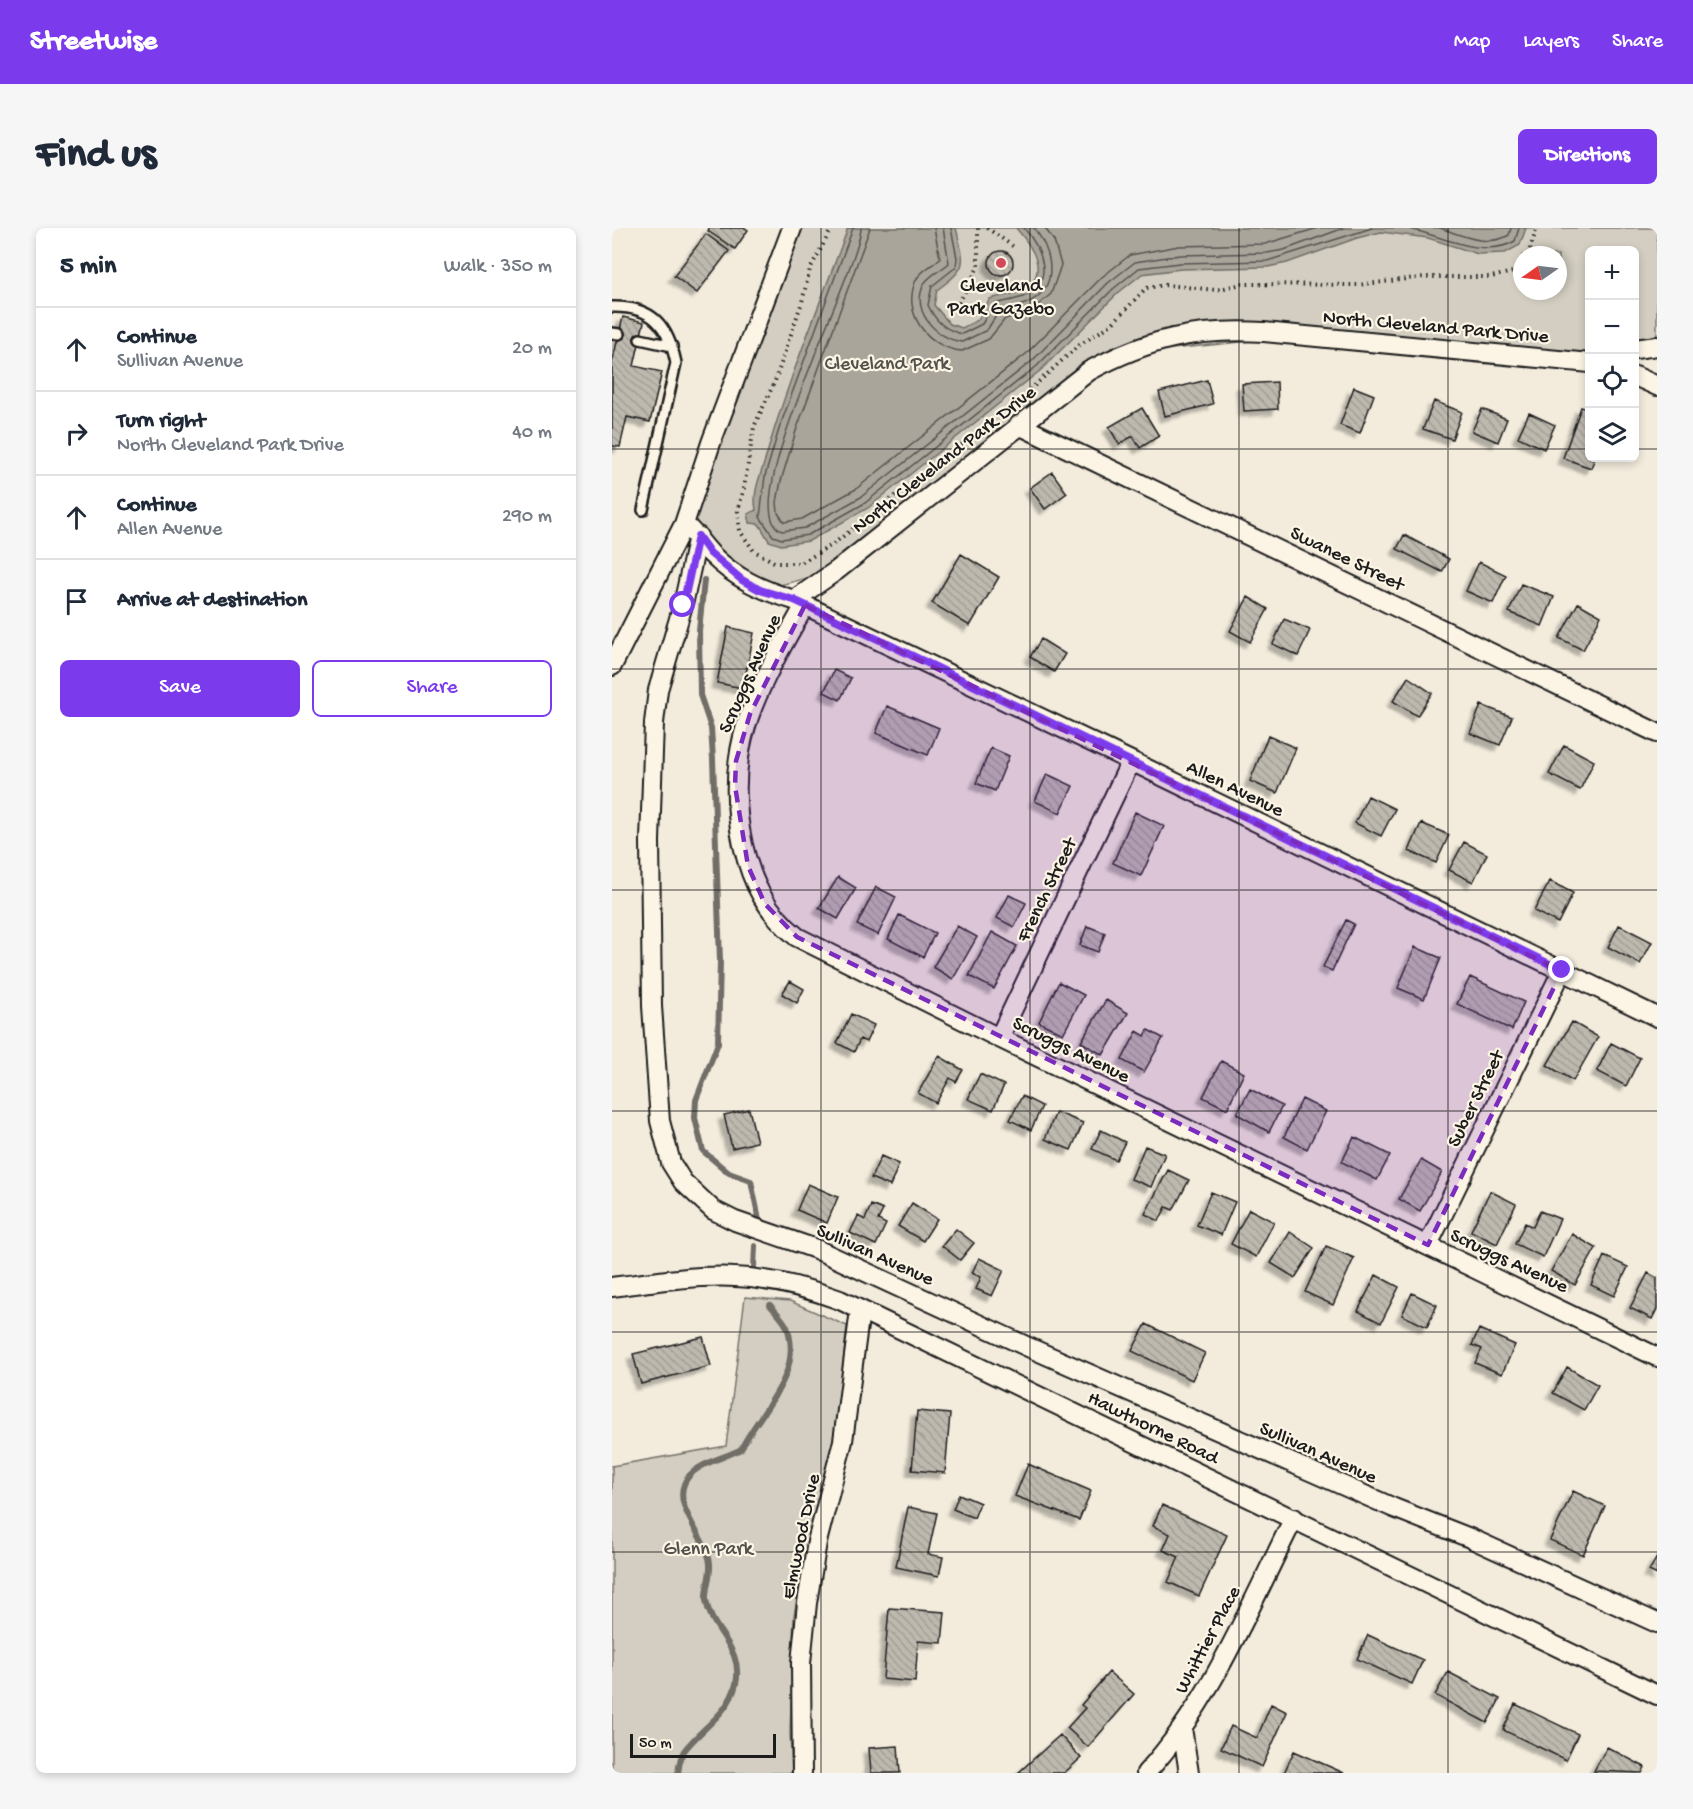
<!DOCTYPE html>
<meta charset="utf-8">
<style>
body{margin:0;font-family:"Gochi Hand",sans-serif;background:#f6f6f7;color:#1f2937}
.controls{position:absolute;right:18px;top:18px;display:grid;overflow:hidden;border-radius:9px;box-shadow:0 3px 9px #0003}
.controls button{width:54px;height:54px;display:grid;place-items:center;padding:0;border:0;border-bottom:2px solid #e0e1e3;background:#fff;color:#1f2937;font:30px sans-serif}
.compass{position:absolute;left:901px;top:18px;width:54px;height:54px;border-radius:50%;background:#fff;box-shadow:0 3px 9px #0003;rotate:256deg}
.scale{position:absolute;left:18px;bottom:15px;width:146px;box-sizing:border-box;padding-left:6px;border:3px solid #1c1c1c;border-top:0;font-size:16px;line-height:21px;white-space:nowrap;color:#1c1c1c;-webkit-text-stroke:4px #fcf5e5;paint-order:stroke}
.stop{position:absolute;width:18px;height:18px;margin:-14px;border:4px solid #7c3aed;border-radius:50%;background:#fff}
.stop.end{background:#7c3aed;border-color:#fff;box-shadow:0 2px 6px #0008}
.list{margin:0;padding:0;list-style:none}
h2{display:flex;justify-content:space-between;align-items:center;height:78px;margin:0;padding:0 24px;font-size:26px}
h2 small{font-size:20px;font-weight:400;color:#747a83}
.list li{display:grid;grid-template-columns:39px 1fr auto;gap:18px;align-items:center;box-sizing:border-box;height:84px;padding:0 24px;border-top:2px solid #e0e1e3}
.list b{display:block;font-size:22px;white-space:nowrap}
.list p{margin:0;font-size:20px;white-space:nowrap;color:#747a83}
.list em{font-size:20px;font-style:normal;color:#747a83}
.actions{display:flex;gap:12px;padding:18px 24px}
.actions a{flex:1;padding:14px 0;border:2px solid #7c3aed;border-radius:9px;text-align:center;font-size:21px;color:#7c3aed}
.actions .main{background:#7c3aed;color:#fff}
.icon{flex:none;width:33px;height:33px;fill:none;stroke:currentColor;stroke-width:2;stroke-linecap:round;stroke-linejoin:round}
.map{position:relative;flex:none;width:1045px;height:1545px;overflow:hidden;border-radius:9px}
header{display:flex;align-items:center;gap:36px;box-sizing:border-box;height:84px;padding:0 30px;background:#7c3aed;color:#fff}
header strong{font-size:28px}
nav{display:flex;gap:33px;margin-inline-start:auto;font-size:21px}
.intro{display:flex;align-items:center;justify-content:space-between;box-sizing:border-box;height:144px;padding:0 36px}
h1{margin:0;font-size:42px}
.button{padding:15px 27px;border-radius:9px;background:#7c3aed;color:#fff;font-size:21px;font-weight:700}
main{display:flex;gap:36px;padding:0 36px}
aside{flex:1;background:#fff;border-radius:9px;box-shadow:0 3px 9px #0003}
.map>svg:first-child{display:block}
.park{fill:#d3cec1;stroke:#78756e;stroke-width:1.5;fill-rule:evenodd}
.water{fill:#aaa59b;stroke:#716e68;stroke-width:1.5}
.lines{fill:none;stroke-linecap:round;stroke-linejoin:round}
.shore{stroke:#55534f;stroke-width:1.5}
.stream{stroke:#716e68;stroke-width:6}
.building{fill:url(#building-back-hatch);stroke:#1c1c1c;stroke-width:1.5;filter:url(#shadow)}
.lane-casing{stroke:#1c1c1c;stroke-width:14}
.street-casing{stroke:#1c1c1c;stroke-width:22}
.path{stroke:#1c1c1c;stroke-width:4;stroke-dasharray:1.5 4.5;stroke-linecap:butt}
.lane{stroke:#fcf5e5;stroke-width:9}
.street{stroke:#fcf5e5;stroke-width:18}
.route{stroke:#7c3aed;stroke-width:8}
.marked{fill:#7b2cbf;fill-opacity:0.2;stroke:#7b2cbf;stroke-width:4.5;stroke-dasharray:12 8;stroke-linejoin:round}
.grid{fill:none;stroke:#1c1c1c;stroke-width:1.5;stroke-opacity:0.55}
.poi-dot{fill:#d1495b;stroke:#fcf5e5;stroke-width:2}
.labels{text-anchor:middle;stroke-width:4.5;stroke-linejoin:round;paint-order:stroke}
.poi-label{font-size:20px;fill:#1c1c1c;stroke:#fcf5e5}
.street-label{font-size:20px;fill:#1c1c1c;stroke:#fcf5e5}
.park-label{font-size:20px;fill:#53514e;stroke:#fcf5e5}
</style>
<header>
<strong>Streetwise</strong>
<nav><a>Map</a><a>Layers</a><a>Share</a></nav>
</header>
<div class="intro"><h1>Find us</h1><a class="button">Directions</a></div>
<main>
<aside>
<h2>5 min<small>Walk · 350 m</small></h2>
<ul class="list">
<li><svg class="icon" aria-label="ahead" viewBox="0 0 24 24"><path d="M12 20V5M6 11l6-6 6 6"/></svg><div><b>Continue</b><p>Sullivan Avenue</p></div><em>20 m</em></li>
<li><svg class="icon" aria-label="right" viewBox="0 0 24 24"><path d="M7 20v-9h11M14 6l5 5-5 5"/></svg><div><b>Turn right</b><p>North Cleveland Park Drive</p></div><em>40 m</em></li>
<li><svg class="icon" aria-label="ahead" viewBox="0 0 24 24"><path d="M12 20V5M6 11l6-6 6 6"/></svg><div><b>Continue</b><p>Allen Avenue</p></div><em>290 m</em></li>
<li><svg class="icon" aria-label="arrive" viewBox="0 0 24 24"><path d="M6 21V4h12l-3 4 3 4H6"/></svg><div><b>Arrive at destination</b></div></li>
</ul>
<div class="actions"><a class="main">Save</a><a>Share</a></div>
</aside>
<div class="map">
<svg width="1045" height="1545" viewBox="0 0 1045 1545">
<defs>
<pattern id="building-back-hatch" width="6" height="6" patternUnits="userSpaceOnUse" patternTransform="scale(1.5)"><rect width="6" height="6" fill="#beb9ae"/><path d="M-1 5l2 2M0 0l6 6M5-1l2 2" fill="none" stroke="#a39e95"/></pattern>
<filter id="shadow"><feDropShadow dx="-5.5" dy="5.5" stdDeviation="1.5" flood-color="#0004"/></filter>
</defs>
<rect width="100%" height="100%" fill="#f3ecdd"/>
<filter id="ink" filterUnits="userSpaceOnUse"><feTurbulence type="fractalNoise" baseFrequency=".0167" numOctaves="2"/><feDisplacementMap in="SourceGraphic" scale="12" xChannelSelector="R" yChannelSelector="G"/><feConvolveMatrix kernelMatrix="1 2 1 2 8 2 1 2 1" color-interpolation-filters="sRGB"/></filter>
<g filter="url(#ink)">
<!-- park -->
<path class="park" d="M 181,0 L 1045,0 L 1045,118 L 1023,121 L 1023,22 L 978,22 L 977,125 L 689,108 L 509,126 L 224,343 L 148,362 L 75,288 ZM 910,27 L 946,27 L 946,63 L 910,63 Z
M 133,1069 L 178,1073 L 235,1098 L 224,1201 L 198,1303 L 182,1387 L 178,1505 L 180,1545 L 0,1545 L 0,1238 L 114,1218 Z"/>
<!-- water -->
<path class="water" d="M 236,0 L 344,0 C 353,37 357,38 325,62 L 322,77 L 338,96 L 350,100 L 366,92 L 378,71 C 388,68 401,67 410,62 C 440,46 419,17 404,0 L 914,0 L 908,17 L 893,25 L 866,26 L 816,10 L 769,4 L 745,10 L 675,35 L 656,39 L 569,41 L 530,46 L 506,65 L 429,142 L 256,280 L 197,313 L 169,317 L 157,313 L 147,296 L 138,295 L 136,286 L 144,282 C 140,263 149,247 154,229 C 176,151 208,76 236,0 Z"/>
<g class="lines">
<!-- shore -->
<path class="shore" d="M 241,0 L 168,198 L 153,248 L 148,289 L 161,308 L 170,311 L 196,307 L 253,275 L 425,138 L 501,61 L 527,40 L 568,35 L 655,33 L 760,0
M 249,0 C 247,43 119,284 170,303 L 193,300 L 249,269 L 420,133 L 496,55 L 523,34 L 568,27 L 655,25 L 672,22 L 732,0
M 258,0 L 184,203 L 169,253 L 165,274 L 166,285 L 172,294 L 190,291 L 244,261 L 414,126 L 490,49 L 518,27 L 567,18 L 653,16 L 706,0
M 322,0 L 328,30 C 321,38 309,42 304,52 C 289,85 316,120 350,123 L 377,111 L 393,91 L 420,82 L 439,66 L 449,37 L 442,13 L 433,0
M 331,0 L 337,35 C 330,42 317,47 312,56 C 299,83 323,110 350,114 L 375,102 L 387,83 C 396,80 406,79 415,75 C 449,60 440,23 422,0
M 339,0 L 345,30 L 344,39 L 320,58 L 316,77 C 323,93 333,102 350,106 L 370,96 L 382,76 C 392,74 402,72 411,69 C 445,54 429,20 412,0
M 793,0 C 827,6 871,32 903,13 L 907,0
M 828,0 C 849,7 876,20 897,7 L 899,0"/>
<!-- stream -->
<path class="stream" d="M 92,352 L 87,403 L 88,467 L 99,500 L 101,531 L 108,733 L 106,815 L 84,872 L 83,890 L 91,923 L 117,945 L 139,953 L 148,996
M 142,1040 L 143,1018
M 66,1545 C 67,1538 68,1529 72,1523 C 89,1500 117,1486 124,1456 C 132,1419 99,1404 94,1372 C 93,1361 99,1348 98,1336 C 96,1309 54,1275 77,1248 C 89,1234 113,1230 129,1221 C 148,1182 192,1147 175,1099 C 172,1092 163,1083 158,1077"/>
</g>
<!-- building -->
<path class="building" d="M 97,0 L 133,0 L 136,2 L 123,21 L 96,3 Z
M 94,6 L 117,23 L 85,65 L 62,48 Z
M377 35a12 12 0 1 1 24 0a12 12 0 1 1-24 0Z
M 11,89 L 32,94 L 22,138 L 50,144 L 38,194 L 15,189 L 8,219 L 0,218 L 0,135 Z
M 595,152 L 601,176 L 553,188 L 547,164 Z
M 665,154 L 666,181 L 632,183 L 630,156 Z
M 742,159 L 762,167 L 748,205 L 728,197 Z
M 822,173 L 850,184 L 840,211 L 811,201 Z
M 969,179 L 978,182 L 978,230 L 983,230 L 979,240 L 951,230 Z
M 530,180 L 547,208 L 528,220 L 521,208 L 507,216 L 497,199 Z
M 870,181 L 895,191 L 886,214 L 860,203 Z
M 917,185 L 943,197 L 932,221 L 906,209 Z
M 440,244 L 455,265 L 433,281 L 418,260 Z
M 792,307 L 837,331 L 830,344 L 785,321 Z
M 349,326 L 387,349 L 358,398 L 320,375 Z
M 867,334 L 894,347 L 881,375 L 854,363 Z
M 909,356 L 942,369 L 930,398 L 897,384 Z
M 636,369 L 656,381 L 638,414 L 618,403 Z
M 966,375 L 989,388 L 971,422 L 947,410 Z
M 672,391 L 698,402 L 686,428 L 661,416 Z
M 116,399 L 142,405 L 131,460 L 105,455 Z
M 429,411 L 453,426 L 442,444 L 418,429 Z
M 222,442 L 239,450 L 228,472 L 212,464 Z
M 796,449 L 820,465 L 805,488 L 781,473 Z
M 869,477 L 900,489 L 888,517 L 858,505 Z
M 275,478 L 327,500 L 316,527 L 264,505 Z
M 656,508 L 684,520 L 665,565 L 638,553 Z
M 952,517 L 982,533 L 968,562 L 937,546 Z
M 379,520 L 397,528 L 383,563 L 364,555 Z
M 435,546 L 461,558 L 448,585 L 423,573 Z
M 756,568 L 783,581 L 769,608 L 743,595 Z
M 523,584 L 552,598 L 529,648 L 501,635 Z
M 809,595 L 837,607 L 824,635 L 797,623 Z
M 852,614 L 875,626 L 861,654 L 837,642 Z
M 226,649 L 244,660 L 226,691 L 207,680 Z
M 938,653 L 961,665 L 946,695 L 922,683 Z
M 264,659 L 284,669 L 266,707 L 245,697 Z
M 397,667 L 414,675 L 402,699 L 385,690 Z
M 287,687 L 323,705 L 311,729 L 276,711 Z
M 734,692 L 742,696 L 720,743 L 711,739 Z
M 1007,697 L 1040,714 L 1028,736 L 996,719 Z
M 345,698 L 365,709 L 341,751 L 321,739 Z
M 475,698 L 493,705 L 486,724 L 468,717 Z
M 380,704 L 405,718 L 382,761 L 357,748 Z
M 803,719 L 829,730 L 812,771 L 786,760 Z
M 858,749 L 912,774 L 900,802 L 845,776 Z
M 178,753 L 192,761 L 185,775 L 170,766 Z
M 447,754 L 472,767 L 451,806 L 427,794 Z
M 494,772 L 516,785 L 491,827 L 469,814 Z
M 239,786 L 262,797 L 254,814 L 248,811 L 242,824 L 225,815 Z
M 960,794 L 986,809 L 961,853 L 935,837 Z
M 536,802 L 551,810 L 532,844 L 510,832 L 525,803 L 533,808 Z
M 999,815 L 1028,830 L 1014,858 L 985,843 Z
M 327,828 L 351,842 L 344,854 L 338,850 L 324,875 L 306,865 Z
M 609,833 L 632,845 L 615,881 L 591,869 Z
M 368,846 L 392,857 L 381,882 L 356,871 Z
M 638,861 L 670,878 L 657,904 L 625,886 Z
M 410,868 L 430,878 L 419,902 L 398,892 Z
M 690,871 L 714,883 L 695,921 L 672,909 Z
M 137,881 L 145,914 L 120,920 L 112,887 Z
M 444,884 L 471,895 L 459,922 L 433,911 Z
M 489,902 L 513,914 L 504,932 L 480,921 Z
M 742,909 L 778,927 L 765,952 L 730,934 Z
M 533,918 L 553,926 L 539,959 L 519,951 Z
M 269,928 L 287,936 L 278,958 L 259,950 Z
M 809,932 L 830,944 L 808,983 L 787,971 Z
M 556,942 L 577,952 L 561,982 L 554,979 L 547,993 L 533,986 Z
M 196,956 L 226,969 L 215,995 L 185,982 Z
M 878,963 L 904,976 L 885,1016 L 859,1003 Z
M 599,964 L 623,974 L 609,1007 L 585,997 Z
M 300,975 L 325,991 L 311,1013 L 286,998 Z
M 259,977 L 271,982 L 266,992 L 274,996 L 264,1017 L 238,1005 L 246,988 L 253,992 Z
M 637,981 L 662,994 L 644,1029 L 619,1016 Z
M 928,983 L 948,991 L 931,1029 L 903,1016 L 913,995 L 921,999 Z
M 344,1001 L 362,1015 L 348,1032 L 330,1018 Z
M 678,1004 L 702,1020 L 683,1050 L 659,1035 Z
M 960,1006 L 984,1020 L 963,1057 L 939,1043 Z
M 714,1018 L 742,1030 L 721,1077 L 693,1064 Z
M 992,1028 L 1016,1039 L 1002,1068 L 979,1057 Z
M 367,1030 L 392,1042 L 380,1068 L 364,1061 L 369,1049 L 360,1045 Z
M 1036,1045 L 1045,1050 L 1045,1081 L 1040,1091 L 1018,1080 Z
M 764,1047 L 787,1059 L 769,1095 L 746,1083 Z
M 800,1065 L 825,1077 L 815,1099 L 790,1087 Z
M 534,1096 L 593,1125 L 580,1152 L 520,1123 Z
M 867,1101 L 903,1117 L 890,1146 L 863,1135 L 870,1121 L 860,1117 Z
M 91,1109 L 99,1138 L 29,1156 L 21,1126 Z
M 955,1139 L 986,1157 L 972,1182 L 941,1165 Z
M 305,1183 L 338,1186 L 333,1245 L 300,1242 Z
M 416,1236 L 479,1263 L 467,1292 L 403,1268 Z
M 961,1263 L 993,1278 L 971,1327 L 938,1312 Z
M 347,1266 L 368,1275 L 362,1290 L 341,1281 Z
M 550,1277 L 615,1307 L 587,1368 L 556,1354 L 567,1329 L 551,1322 L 558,1306 L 541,1298 Z
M 296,1279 L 325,1285 L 316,1326 L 331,1329 L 327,1348 L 284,1339 Z
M 1045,1329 L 1045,1347 L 1037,1343 Z
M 277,1380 L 333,1384 L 330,1415 L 306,1413 L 303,1454 L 271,1451 Z
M 756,1407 L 811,1432 L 800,1456 L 745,1431 Z
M 497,1444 L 522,1466 L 476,1519 L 455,1500 L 473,1480 L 469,1477 Z
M 836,1444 L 888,1471 L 875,1495 L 823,1467 Z
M 659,1476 L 675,1484 L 650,1539 L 609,1520 L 619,1498 L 645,1510 Z
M 903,1476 L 966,1506 L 954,1532 L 891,1502 Z
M 448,1507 L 469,1530 L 452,1545 L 406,1545 Z
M 286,1518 L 288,1545 L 259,1545 L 257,1520 Z
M 995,1519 L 1033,1539 L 1030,1545 L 982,1543 Z
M 682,1523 L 732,1545 L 672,1545 Z"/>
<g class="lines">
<defs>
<path id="lane" d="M 0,79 C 40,78 56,97 64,135 L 31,282
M 0,105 L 7,106
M 28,111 L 60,118"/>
<path id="street" d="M 1023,121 L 1045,118
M 1023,148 L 1045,158
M 407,197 L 1045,505
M 72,296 C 83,305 90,317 100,327 C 124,351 150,362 182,372 L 224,343 L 477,143 C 536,111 584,100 652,104 L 978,135
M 86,308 L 71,377 L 46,462 L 42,495 L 38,613 L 40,778 L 48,893 L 59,935 L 71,954 L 101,982 L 123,993 L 204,1021 L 414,1118 L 782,1280 L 858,1310 L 1045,1395
M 182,372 L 519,533 L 1045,789
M 193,377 C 146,461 109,518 131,617 C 140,656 154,683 185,709 L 387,810 L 1045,1129
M 0,438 L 72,296 L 99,215 L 180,0
M 387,810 L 519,533
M 816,1017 L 950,743
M 0,1059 C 90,1047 140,1039 228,1072 L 1045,1467
M 570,1500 L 577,1545
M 190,1545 L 189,1435 L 195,1375 L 205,1314 L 231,1213 L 248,1082
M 534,1545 C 600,1473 638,1377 682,1290"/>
</defs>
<!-- lane casing -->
<use href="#lane" class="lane-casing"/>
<!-- street casing -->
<use href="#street" class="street-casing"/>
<!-- path -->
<path class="path" d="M 220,0 L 198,41 L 190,74 L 163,153 L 142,199 L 132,260 L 126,283 L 128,303 L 142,323 L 164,335 L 189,335 L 220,317 L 370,201
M 375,0 L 402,19
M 916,27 L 925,0
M 347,75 L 366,39 L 366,0
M 400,178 L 466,118 L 500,96 L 534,60 L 554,57 L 604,62 L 630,56 L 746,57 L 812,49 L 879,49 L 901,44 L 910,38"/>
<!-- lane -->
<use href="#lane" class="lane"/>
<!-- street -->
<use href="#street" class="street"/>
</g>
</g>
<g class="lines" filter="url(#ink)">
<!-- route -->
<path class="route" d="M 71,377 L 86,308 L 98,325 L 130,352 L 148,362 L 182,372 L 274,415 L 950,742"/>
</g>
<!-- marked area -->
<path class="marked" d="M 193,377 L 950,743 L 816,1017 L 185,709 L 153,676 L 136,638 L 123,558 L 124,533 L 138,486 Z"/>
<!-- grid -->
<path class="grid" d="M 209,0 L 209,1545M 418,0 L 418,1545M 627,0 L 627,1545M 836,0 L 836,1545M 0,221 L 978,221M 1023,221 L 1045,221M 0,441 L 1045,441M 0,662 L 1045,662M 0,883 L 1045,883M 0,1104 L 1045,1104M 0,1324 L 1045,1324"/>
<!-- markers -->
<circle class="poi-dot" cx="389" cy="35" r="6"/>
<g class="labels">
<!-- poi labels -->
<g class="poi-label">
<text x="389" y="63">Cleveland<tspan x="389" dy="23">Park Gazebo</tspan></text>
</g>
<!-- street labels -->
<g class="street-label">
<text transform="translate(824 97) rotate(5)" y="7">North Cleveland Park Drive</text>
<text transform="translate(331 230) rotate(-38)" y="7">North Cleveland Park Drive</text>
<text transform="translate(736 329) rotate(26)" y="7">Swanee Street</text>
<text transform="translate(136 445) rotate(-66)" y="7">Scruggs Avenue</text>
<text transform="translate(624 559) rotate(26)" y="7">Allen Avenue</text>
<text transform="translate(433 661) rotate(-64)" y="7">French Street</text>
<text transform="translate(460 820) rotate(26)" y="7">Scruggs Avenue</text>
<text transform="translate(862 870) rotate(-64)" y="7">Suber Street</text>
<text transform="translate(264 1025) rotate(24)" y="7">Sullivan Avenue</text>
<text transform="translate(898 1031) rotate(25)" y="7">Scruggs Avenue</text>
<text transform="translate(542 1198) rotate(26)" y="7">Hawthorne Road</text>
<text transform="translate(707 1223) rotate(24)" y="7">Sullivan Avenue</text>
<text transform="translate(187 1308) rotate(-78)" y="7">Elmwood Drive</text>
<text transform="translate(594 1411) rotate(-62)" y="7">Whittier Place</text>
</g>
<!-- park labels -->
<g class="park-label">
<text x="275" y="141">Cleveland Park</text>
<text x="96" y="1326">Glenn Park</text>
</g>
</g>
</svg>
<div class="controls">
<button>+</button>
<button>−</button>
<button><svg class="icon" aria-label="locate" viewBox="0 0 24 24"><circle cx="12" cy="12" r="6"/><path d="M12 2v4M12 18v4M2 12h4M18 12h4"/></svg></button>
<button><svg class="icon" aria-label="layers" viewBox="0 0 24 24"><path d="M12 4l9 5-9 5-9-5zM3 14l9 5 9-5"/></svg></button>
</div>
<svg class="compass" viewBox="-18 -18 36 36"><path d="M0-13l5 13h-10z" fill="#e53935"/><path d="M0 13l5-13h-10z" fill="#747a83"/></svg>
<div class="scale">50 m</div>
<div class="stop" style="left:71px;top:377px"></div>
<div class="stop end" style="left:950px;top:742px"></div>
</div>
</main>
